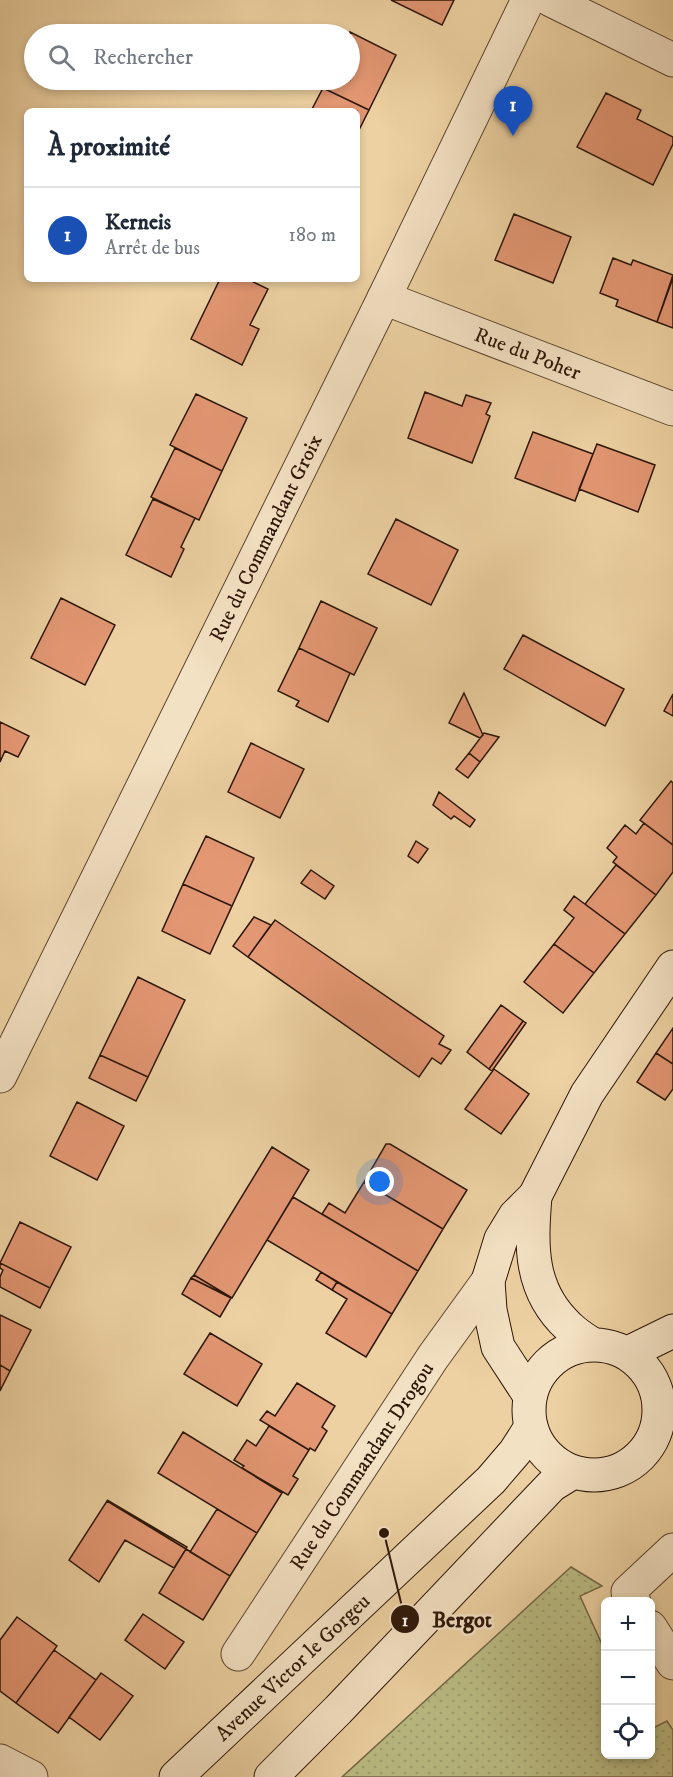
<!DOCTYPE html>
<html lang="fr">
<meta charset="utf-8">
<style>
body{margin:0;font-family:"IM FELL DW Pica",serif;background:#f6f6f7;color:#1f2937}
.controls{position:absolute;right:18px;bottom:18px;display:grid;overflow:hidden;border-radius:9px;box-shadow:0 3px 9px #0003}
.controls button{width:54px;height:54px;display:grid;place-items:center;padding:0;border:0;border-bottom:2px solid #e0e1e3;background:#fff;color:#1f2937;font:30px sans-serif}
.you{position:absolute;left:380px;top:1182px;width:21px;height:21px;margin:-15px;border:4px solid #fff;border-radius:50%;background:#1a73e8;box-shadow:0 0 0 9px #1a73e833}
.badge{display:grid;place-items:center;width:39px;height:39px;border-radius:50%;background:#0f766e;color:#fff;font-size:20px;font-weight:700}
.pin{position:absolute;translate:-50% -50px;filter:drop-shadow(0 2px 3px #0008)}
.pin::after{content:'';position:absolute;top:32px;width:21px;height:18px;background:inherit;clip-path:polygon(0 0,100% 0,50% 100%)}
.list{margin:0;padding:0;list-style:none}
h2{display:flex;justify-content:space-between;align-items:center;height:78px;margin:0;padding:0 24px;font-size:26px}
h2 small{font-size:20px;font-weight:400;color:#747a83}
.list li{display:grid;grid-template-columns:39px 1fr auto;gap:18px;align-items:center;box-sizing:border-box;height:96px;padding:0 24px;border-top:2px solid #e0e1e3}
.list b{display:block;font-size:22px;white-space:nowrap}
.list p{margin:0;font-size:20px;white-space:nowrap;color:#747a83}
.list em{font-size:20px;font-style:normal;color:#747a83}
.icon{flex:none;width:33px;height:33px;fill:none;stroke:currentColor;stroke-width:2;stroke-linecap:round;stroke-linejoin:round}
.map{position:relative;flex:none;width:673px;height:1777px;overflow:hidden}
.search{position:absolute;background:#fff;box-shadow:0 3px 9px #0003;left:24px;top:24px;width:336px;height:66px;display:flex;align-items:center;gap:15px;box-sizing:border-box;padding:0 21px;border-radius:33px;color:#747a83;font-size:22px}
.panel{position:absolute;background:#fff;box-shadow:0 3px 9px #0003;left:24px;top:108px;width:336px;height:174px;border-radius:9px}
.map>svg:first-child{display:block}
.green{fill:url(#green-dots);stroke:#736846;stroke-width:1.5}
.building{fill:#e39773;stroke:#2c1608;stroke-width:1.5}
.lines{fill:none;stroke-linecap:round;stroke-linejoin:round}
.street-casing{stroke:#5c452e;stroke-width:35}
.secondary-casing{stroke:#2c1608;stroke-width:35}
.street{stroke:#f3e1c3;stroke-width:33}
.secondary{stroke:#f3e1c3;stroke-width:33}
.labels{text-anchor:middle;stroke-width:5;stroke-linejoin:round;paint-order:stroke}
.street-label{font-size:21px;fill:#2c1608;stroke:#f3e1c3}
.leader{fill:none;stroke:#2c1608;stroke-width:2}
.callout-dot{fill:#2c1608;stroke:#f3e1c3;stroke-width:2}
.mark-label{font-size:18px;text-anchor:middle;font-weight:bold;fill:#fff}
.callout-label{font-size:22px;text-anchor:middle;font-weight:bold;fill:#2c1608;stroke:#f3e1c3;stroke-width:5;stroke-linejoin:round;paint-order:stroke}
</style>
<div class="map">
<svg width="673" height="1777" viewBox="0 0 673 1777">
<defs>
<pattern id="green-dots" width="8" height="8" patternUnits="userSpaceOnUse" patternTransform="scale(1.5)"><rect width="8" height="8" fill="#babb83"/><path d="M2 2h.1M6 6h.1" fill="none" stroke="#a0a070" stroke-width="1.8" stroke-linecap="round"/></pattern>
</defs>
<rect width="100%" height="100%" fill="#edd1a2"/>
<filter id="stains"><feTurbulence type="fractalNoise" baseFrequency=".00333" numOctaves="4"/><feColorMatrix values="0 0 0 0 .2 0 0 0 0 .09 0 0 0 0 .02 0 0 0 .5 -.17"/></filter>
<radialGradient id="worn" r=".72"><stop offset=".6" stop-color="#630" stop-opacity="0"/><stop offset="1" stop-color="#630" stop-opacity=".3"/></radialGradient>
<!-- green -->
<path class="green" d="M 571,1567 L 602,1586 L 580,1596 L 605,1651 L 606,1754 L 650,1754 L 651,1729 L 667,1721 L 673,1730 L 673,1777 L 342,1777 Z"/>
<!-- building -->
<path class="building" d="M 391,0 L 454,0 L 442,25 Z
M 350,32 L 396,55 L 369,110 L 323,88 L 327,80 L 350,80 Z
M 323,88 L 369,110 L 357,134 L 357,111 L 311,111 Z
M 606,93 L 641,110 L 637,119 L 673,137 L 673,144 L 653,185 L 577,147 Z
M 514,214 L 571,237 L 553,283 L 495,260 Z
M 613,258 L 631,265 L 633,260 L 673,275 L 657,322 L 616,306 L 618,300 L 600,293 Z
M 673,278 L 673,328 L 657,322 Z
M 220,279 L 247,279 L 268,289 L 250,325 L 259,329 L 242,365 L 191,339 Z
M 425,392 L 462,406 L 466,395 L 491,403 L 486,414 L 490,416 L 472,463 L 408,438 Z
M 196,394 L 247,418 L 222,471 L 170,445 Z
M 533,432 L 593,454 L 575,501 L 515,478 Z
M 597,444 L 655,465 L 638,512 L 579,489 Z
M 175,448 L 222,471 L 199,520 L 151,497 Z
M 153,499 L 195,518 L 181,547 L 184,549 L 171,577 L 126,555 Z
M 396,519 L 458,550 L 431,605 L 368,574 Z
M 61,598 L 115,625 L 85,685 L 31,658 Z
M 321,601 L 377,628 L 354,675 L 299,648 Z
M 523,635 L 624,689 L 605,726 L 504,669 Z
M 299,648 L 350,673 L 328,722 L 296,706 L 299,701 L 278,691 Z
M 464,693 L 483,735 L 480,738 L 449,723 Z
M 673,694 L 673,716 L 664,711 Z
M 0,722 L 29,736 L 18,757 L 5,751 L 0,762 Z
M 484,733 L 499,737 L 480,762 L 469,753 Z
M 251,743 L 304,769 L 280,818 L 228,792 Z
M 469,753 L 480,762 L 468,778 L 456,769 Z
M 671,781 L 673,783 L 673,845 L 640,820 Z
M 439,792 L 475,820 L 470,827 L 454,816 L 451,819 L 433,805 Z
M 644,823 L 673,845 L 673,872 L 656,895 L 613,862 L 617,857 L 607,848 L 625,825 L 636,834 Z
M 206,836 L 254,858 L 232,906 L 183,884 Z
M 416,841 L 428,849 L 418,863 L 408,856 Z
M 616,865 L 656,895 L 625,934 L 585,904 Z
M 311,870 L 334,886 L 325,899 L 301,883 Z
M 183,884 L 232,906 L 210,954 L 162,931 Z
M 574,896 L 625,934 L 594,973 L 554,944 L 574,918 L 564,910 Z
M 254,917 L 271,925 L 248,957 L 233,946 Z
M 275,920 L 444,1036 L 439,1044 L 451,1050 L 441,1064 L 432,1058 L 419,1077 L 248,957 Z
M 554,944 L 594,973 L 563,1013 L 524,982 Z
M 138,977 L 185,1000 L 148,1077 L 100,1055 Z
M 501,1005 L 523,1021 L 489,1069 L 467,1052 Z
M 523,1021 L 526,1023 L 492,1071 L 489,1069 Z
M 673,1028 L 673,1064 L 656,1053 Z
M 656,1053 L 673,1064 L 673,1089 L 665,1100 L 637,1082 Z
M 100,1055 L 148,1077 L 136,1101 L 89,1078 Z
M 494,1069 L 529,1094 L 501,1134 L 465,1109 Z
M 77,1102 L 124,1126 L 97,1180 L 50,1156 Z
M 386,1144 L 390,1144 L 467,1190 L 443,1229 L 364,1182 Z
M 272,1147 L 309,1170 L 232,1298 L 194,1275 Z
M 364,1182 L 443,1229 L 418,1271 L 322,1214 L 329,1203 L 345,1213 Z
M 293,1197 L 418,1271 L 392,1314 L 267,1240 Z
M 20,1222 L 71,1247 L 50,1288 L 0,1263 Z
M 0,1263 L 50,1288 L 40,1308 L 0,1287 L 0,1277 L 3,1270 L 0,1268 Z
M 321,1272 L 337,1282 L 332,1290 L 316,1280 Z
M 194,1275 L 232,1298 L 191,1278 Z
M 191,1278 L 231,1298 L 220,1317 L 182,1294 Z
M 337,1282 L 392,1314 L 366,1357 L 326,1333 L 347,1299 L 332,1290 Z
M 0,1315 L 31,1330 L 10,1371 L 0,1365 Z
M 210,1333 L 262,1364 L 237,1406 L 184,1374 Z
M 0,1365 L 10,1371 L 0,1391 Z
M 297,1383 L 335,1406 L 322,1427 L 327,1431 L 315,1451 L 310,1448 L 309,1450 L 260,1420 L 267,1411 L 275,1416 Z
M 269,1426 L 309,1450 L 293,1476 L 298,1479 L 288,1495 L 242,1468 L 244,1466 L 234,1460 L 247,1440 L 256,1446 Z
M 183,1432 L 282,1493 L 257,1533 L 158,1473 Z
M 107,1500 L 187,1547 L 186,1549 Z
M 107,1501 L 186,1549 L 174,1568 L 125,1540 L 99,1582 L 69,1560 Z
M 217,1509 L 257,1533 L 230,1576 L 190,1552 Z
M 186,1549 L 230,1576 L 203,1620 L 159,1593 Z
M 143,1614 L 184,1642 L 165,1669 L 125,1640 Z
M 17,1617 L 57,1646 L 16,1703 L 0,1691 L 0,1640 Z
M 54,1650 L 96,1680 L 58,1733 L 16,1703 Z
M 101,1673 L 133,1696 L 100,1740 L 69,1717 Z"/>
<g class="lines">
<defs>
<g id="street">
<path d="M 551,0 L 673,60"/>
<path id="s1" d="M 384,298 L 673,409"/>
<path id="s2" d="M 0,1076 L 384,298 L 528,0"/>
<path d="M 634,1602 L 628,1592 L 673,1550"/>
<path d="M 650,1627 L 673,1663"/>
<path id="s3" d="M 238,1654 L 433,1357 L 488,1281"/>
<path d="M 0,1761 L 31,1777"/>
</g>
<g id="secondary">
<path d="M 535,1196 C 531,1246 529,1290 569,1327 C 576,1334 584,1339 592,1344"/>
<circle cx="594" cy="1410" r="65"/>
<path d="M 628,1353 L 673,1331"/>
<path d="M 530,1396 L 498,1347 L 490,1310 L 488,1281 L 501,1239 L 515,1216 L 535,1196 L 587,1094 L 673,967"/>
<path id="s4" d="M 176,1777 L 491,1480 L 515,1452 L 531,1427"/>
<path d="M 271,1777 L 338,1710 L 552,1485 L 573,1472"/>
</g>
</defs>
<!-- street casing -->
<use href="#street" class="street-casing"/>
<!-- secondary casing -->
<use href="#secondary" class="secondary-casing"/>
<!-- street -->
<use href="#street" class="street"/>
<!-- secondary -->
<use href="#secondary" class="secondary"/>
</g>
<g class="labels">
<!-- street labels -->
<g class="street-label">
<text dy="7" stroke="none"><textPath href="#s1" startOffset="154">Rue du Poher</textPath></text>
<text dy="7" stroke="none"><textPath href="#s2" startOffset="600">Rue du Commandant Groix</textPath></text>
<text dy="7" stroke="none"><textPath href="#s3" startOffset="225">Rue du Commandant Drogou</textPath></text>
<text dy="7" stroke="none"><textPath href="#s4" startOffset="160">Avenue Victor le Gorgeu</textPath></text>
</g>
</g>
<!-- callouts -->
<path class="leader" d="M384 1533L405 1619"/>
<g class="callout-dot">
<circle cx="384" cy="1533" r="6"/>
<circle cx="405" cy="1619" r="15"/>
</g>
<g class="mark-label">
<text x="405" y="1626">1</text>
</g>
<g class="callout-label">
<text x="462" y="1627">Bergot</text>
</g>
<rect width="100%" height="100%" filter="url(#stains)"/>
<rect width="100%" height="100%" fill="url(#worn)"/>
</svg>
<div class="controls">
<button>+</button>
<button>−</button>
<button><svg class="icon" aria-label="locate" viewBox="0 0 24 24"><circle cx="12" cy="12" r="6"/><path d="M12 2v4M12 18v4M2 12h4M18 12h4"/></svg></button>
</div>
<div class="you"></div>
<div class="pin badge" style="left:513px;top:136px;background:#1a4fb4">1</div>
<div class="search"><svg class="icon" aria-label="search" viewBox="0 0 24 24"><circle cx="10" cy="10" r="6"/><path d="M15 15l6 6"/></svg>Rechercher</div>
<section class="panel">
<h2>À proximité<small></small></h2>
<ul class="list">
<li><span class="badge" style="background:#1a4fb4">1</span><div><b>Kerneis</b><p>Arrêt de bus</p></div><em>180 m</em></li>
</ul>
</section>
</div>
